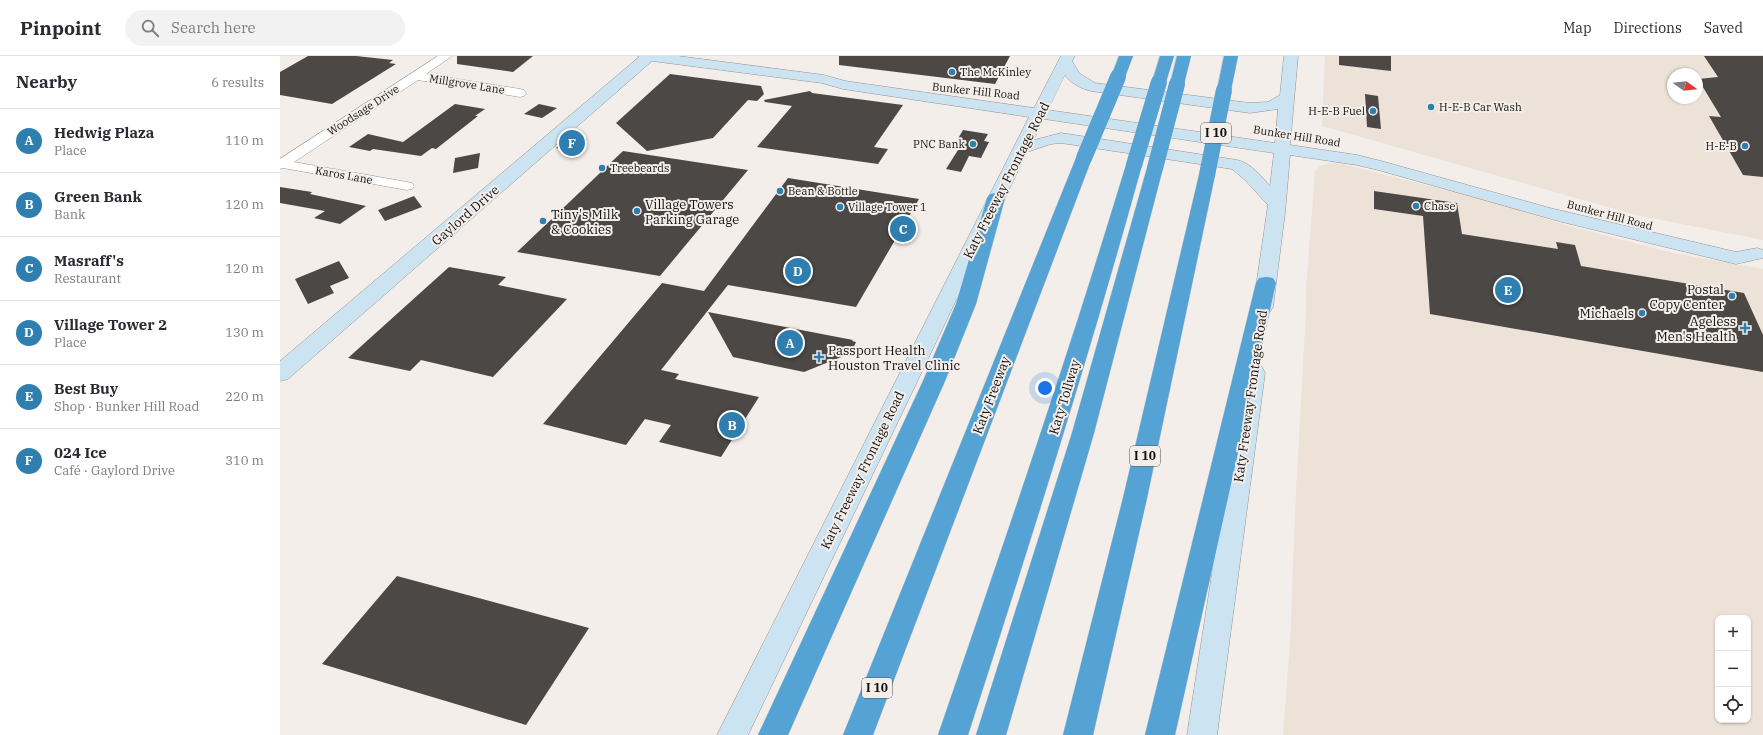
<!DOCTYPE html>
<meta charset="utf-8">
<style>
body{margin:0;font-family:"IBM Plex Serif",serif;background:#f2f2f3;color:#2b2b33}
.controls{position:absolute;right:12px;bottom:12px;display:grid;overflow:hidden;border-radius:8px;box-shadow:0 1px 3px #0004}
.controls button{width:36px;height:36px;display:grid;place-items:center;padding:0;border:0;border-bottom:1px solid #e1e1e2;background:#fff;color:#2b2b33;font:20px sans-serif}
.compass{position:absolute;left:1387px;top:12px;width:36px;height:36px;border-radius:50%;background:#fff;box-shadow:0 1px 3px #0004;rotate:105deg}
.you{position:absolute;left:765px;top:332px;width:14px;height:14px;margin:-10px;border:3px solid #fff;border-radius:50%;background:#1a73e8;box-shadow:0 0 0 6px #1a73e833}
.badge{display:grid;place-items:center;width:26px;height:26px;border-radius:50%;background:#2e7fb0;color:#fff;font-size:13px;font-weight:700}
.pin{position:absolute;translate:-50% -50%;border:2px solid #fff;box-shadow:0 1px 4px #0006}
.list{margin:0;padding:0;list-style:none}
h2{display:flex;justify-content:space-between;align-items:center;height:52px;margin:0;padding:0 16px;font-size:17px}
h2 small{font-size:13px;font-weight:400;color:#7c7c81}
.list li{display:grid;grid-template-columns:26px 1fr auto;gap:12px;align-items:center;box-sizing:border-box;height:64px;padding:0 16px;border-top:1px solid #e1e1e2}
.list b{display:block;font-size:15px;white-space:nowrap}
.list p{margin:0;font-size:13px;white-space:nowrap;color:#7c7c81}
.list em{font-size:13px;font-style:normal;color:#7c7c81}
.icon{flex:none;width:22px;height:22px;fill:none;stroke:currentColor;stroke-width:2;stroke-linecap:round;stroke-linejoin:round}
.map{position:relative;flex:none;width:1483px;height:679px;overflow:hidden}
header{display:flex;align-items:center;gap:24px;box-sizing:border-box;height:56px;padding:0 20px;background:#fff;border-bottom:1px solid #e1e1e2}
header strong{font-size:19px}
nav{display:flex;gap:22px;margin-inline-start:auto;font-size:14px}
.search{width:280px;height:36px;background:#f2f2f3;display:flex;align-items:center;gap:10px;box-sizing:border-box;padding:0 14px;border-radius:22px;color:#7c7c81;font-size:15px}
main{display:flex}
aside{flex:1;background:#fff}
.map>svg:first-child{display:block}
.built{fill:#ece2d7;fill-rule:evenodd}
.building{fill:#4c4845}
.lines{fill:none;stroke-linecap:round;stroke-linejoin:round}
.street-casing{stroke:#97938f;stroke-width:1}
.secondary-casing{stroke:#97938f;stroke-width:1}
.highway-casing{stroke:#cbcbca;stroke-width:1}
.street{fill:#fff;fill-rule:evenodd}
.secondary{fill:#cce3f2;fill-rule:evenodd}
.highway{fill:#55a2d4;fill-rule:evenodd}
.highway-bridge-casing{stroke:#cbcbca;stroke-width:16;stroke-linecap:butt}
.highway-bridge{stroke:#55a2d4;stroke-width:16}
.poi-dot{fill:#2e7fb0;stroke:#f3eeea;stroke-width:1.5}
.labels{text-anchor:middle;stroke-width:4;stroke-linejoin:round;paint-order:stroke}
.far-poi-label{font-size:11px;fill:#131110;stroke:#f3eeea;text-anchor:start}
.far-street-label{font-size:11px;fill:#131110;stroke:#f3eeea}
.shield{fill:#f3eeea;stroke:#565351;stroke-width:1}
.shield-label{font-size:12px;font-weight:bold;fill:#131110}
.street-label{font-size:13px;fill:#131110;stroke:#f3eeea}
.poi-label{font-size:13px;fill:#131110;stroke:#f3eeea;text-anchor:start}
</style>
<header>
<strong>Pinpoint</strong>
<div class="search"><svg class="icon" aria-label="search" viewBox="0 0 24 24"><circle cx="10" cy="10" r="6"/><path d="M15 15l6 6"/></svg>Search here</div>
<nav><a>Map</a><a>Directions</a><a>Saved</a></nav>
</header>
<main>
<aside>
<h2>Nearby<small>6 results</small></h2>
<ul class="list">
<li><span class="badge">A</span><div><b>Hedwig Plaza</b><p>Place</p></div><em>110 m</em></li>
<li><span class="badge">B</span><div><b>Green Bank</b><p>Bank</p></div><em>120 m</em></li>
<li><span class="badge">C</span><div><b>Masraff's</b><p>Restaurant</p></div><em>120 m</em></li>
<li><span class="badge">D</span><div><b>Village Tower 2</b><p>Place</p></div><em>130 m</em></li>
<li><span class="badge">E</span><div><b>Best Buy</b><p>Shop · Bunker Hill Road</p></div><em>220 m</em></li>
<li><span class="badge">F</span><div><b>024 Ice</b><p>Café · Gaylord Drive</p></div><em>310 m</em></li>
</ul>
</aside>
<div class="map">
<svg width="1483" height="679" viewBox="0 0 1483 679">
<rect width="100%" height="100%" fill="#f3eeea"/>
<!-- built -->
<path class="built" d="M 1045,0 L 1483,0 L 1483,184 L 1356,159 L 1042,70 ZM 1393,18 L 1417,18 L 1417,42 L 1393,42 Z
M 1054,106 L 1213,146 L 1285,169 L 1393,197 L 1483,213 L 1483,679 L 1003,679 L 1010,588 L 1016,435 L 1026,255 L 1026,233 L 1035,116 L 1040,110 ZM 1438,562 L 1468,562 L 1468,664 L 1438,664 Z"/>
<!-- building -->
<path class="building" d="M 28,0 L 76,0 L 113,4 L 109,7 L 116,8 L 52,48 L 0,39 L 0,16 Z
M 177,0 L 253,0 L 233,16 L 177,8 Z
M 559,0 L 730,0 L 715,28 L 559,9 Z
M 1059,0 L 1111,0 L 1111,15 L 1059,9 Z
M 1424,0 L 1483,0 L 1483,121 L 1463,119 L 1429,60 L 1441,61 L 1418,23 L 1438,21 Z
M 390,18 L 481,30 L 484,38 L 477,45 L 468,44 L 433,82 L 367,95 L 336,67 Z
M 530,35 L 532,37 L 623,49 L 594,91 L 608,93 L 598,108 L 477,91 L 512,50 L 485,46 L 484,44 Z
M 1085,38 L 1098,40 L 1101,73 L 1087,71 Z
M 175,48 L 205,53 L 195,60 L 198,60 L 156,93 L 152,92 L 141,100 L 93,93 L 90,95 L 69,91 L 88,78 L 123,86 Z
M 259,48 L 277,52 L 262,62 L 244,58 Z
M 683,74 L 708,78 L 704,85 L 709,86 L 701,102 L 689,100 L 681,116 L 666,113 L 678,94 L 672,93 Z
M 290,80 L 307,83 L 294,95 L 276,92 Z
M 343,95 L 468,114 L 380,220 L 237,196 Z
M 200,97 L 198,112 L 173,117 L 175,102 Z
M 508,122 L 639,143 L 576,251 L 448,229 L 381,314 L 399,318 L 395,323 L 479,341 L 441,401 L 379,386 L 391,369 L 365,363 L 346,389 L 263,368 L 382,227 L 424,235 Z
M 0,131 L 32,136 L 30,138 L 86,150 L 60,168 L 34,162 L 45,155 L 0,147 Z
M 1094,135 L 1177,147 L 1182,178 L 1278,193 L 1276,186 L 1295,189 L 1301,210 L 1464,237 L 1483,279 L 1483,316 L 1150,258 L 1143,160 L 1094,153 Z
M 134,140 L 142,151 L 105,165 L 98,154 Z
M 59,205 L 69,222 L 50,230 L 54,237 L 28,248 L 15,223 Z
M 169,211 L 226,221 L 218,229 L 287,243 L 213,321 L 141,304 L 130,315 L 68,302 Z
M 428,256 L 573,284 L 572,285 L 576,286 L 571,297 L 524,316 L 453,301 Z
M 117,520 L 309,572 L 246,669 L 42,608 Z"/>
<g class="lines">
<defs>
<path id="street" d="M 158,0 L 172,0 L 146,18 L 240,33 L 244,34 L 246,37 L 244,40 L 240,41 L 138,24 L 14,106 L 127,126 L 132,127 L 134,130 L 132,133 L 127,134 L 3,112 L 0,113 L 0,103 Z"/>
<path id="secondary" d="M 358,0 L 398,0 L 544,19 L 565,25 L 754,52 L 781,0 L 795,0 L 792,5 L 799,17 L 815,27 L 970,47 L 988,46 L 1000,39 L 1004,0 L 1018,0 L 1010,89 L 1077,99 L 1101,105 L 1270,152 L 1456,196 L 1477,192 L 1483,194 L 1483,202 L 1456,208 L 1282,166 L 1098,114 L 1077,109 L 1010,99 L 1005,157 L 993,251 L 990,256 L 983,258 L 976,256 L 973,251 L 988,149 L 965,124 L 952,113 L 781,87 L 771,88 L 747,96 L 468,679 L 437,679 L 749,61 L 563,33 L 542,27 L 372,5 L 8,323 L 0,325 L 0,305 L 359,1 ZM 785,19 C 790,27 802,33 811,35 L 970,57 L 998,53 L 995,87 L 768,54 ZM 764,63 L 994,97 L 990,130 C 981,120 971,107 957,104 L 781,77 L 754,84 Z
M 974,309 L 982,311 L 985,317 L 937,679 L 907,679 L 963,317 L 966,311 Z"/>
<path id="highway" d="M 839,0 L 853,0 L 845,21 L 843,24 L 838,25 L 833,24 L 831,21 Z
M 880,0 L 894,0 L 886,26 L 884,29 L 879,30 L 874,29 L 872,26 Z
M 897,0 L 911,0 L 904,28 L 902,31 L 897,32 L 892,31 L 890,28 Z
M 944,0 L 958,0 L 951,34 L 949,37 L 944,38 L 939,37 L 937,34 Z
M 804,97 L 810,99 L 812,102 L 593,679 L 563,679 L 796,102 L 798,99 Z
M 854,104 L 860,105 L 862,109 C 809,301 749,490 688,679 L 658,679 C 723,490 788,301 846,109 L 848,105 Z
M 875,107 L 881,108 L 883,112 L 814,377 L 726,679 L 696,679 L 792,377 L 867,112 L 869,108 Z
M 927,114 L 933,115 L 935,119 L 867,442 L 813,679 L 783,679 L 843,442 L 919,119 L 921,115 Z
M 716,137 L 722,138 L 725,142 L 696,248 L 665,325 L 508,679 L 478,679 L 643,325 L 676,248 L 707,142 L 710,138 Z
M 986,221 L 993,222 L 996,227 L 895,679 L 865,679 L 976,227 L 979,222 Z"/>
</defs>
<!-- street casing -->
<use href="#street" class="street-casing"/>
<!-- secondary casing -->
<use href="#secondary" class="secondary-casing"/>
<!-- highway casing -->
<use href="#highway" class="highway-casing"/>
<!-- street -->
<use href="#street" class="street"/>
<!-- secondary -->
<use href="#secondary" class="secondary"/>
<!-- highway -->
<use href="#highway" class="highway"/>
<defs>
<path id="highway-bridge" d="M 804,102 L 838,21
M 854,109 L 879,26
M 875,112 L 897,28
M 927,119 L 944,34"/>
</defs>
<!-- highway-bridge casing -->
<use href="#highway-bridge" class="highway-bridge-casing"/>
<!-- highway-bridge -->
<use href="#highway-bridge" class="highway-bridge"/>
</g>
<!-- markers -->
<g class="poi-dot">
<circle cx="672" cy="16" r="4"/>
<circle cx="1151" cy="51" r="4"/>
<circle cx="1093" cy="55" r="4"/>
<circle cx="693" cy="88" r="4"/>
<circle cx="1465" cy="90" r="4"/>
<circle cx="322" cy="112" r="4"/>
<circle cx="500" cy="135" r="4"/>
<circle cx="1136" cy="150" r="4"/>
<circle cx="560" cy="151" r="4"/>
<circle cx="357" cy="155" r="4"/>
<circle cx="263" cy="165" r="4"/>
<circle cx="1452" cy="240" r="4"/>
<circle cx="1362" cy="257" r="4"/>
<path d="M1463 266h4v4h4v4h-4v4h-4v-4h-4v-4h4z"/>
<path d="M537 295h4v4h4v4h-4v4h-4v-4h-4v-4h4z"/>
</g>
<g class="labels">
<!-- far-poi labels -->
<g class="far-poi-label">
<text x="680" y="20">The McKinley</text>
<text x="1159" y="55">H-E-B Car Wash</text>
<text x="1085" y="59" text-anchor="end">H-E-B Fuel</text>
<text x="685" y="92" text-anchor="end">PNC Bank</text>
<text x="1457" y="94" text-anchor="end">H-E-B</text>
<text x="330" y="116">Treebeards</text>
<text x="508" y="139">Bean &amp; Bottle</text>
<text x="1144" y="154">Chase</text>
<text x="568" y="155">Village Tower 1</text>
</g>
<!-- far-street labels -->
<g class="far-street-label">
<text transform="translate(187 28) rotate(9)" y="4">Millgrove Lane</text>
<text transform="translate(696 35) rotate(6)" y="4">Bunker Hill Road</text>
<text transform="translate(83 54) rotate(-33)" y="4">Woodsage Drive</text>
<text transform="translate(1017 80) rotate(9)" y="4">Bunker Hill Road</text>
<text transform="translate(64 119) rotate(10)" y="4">Karos Lane</text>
<text transform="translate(1330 159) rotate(15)" y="4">Bunker Hill Road</text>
</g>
<!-- shield labels -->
<g class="shield">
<rect x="921" y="67" width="30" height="20" rx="3"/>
<rect x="850" y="390" width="30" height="20" rx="3"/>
<rect x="582" y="622" width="30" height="20" rx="3"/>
</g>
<g class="shield-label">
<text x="936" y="81">I 10</text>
<text x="865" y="404">I 10</text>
<text x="597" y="636">I 10</text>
</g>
<!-- street labels -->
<g class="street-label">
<text transform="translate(726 124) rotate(-63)" y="5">Katy Freeway Frontage Road</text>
<text transform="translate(185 159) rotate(-41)" y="5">Gaylord Drive</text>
<text transform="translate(711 339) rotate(-69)" y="5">Katy Freeway</text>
<text transform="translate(970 340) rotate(-82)" y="5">Katy Freeway Frontage Road</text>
<text transform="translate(784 341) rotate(-73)" y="5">Katy Tollway</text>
<text transform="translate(582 414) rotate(-64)" y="5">Katy Freeway Frontage Road</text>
</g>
<!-- poi labels -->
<g class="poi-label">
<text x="365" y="153">Village Towers<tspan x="365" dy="15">Parking Garage</tspan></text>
<text x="271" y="163">Tiny's Milk<tspan x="271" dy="15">&amp; Cookies</tspan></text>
<text x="1444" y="238" text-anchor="end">Postal<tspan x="1444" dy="15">Copy Center</tspan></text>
<text x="1354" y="262" text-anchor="end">Michaels</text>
<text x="1456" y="270" text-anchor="end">Ageless<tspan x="1456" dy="15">Men's Health</tspan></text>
<text x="548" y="299">Passport Health<tspan x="548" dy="15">Houston Travel Clinic</tspan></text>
</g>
</g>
</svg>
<div class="controls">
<button>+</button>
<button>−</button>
<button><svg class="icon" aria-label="locate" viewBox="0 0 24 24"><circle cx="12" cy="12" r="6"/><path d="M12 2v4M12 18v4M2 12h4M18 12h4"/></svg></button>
</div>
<svg class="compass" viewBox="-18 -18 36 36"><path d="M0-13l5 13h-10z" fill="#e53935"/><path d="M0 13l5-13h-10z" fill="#7c7c81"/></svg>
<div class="you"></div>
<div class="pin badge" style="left:510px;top:287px">A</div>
<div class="pin badge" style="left:452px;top:369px">B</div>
<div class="pin badge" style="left:623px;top:173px">C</div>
<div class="pin badge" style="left:518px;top:215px">D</div>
<div class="pin badge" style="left:1228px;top:234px">E</div>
<div class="pin badge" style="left:292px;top:87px">F</div>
</div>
</main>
